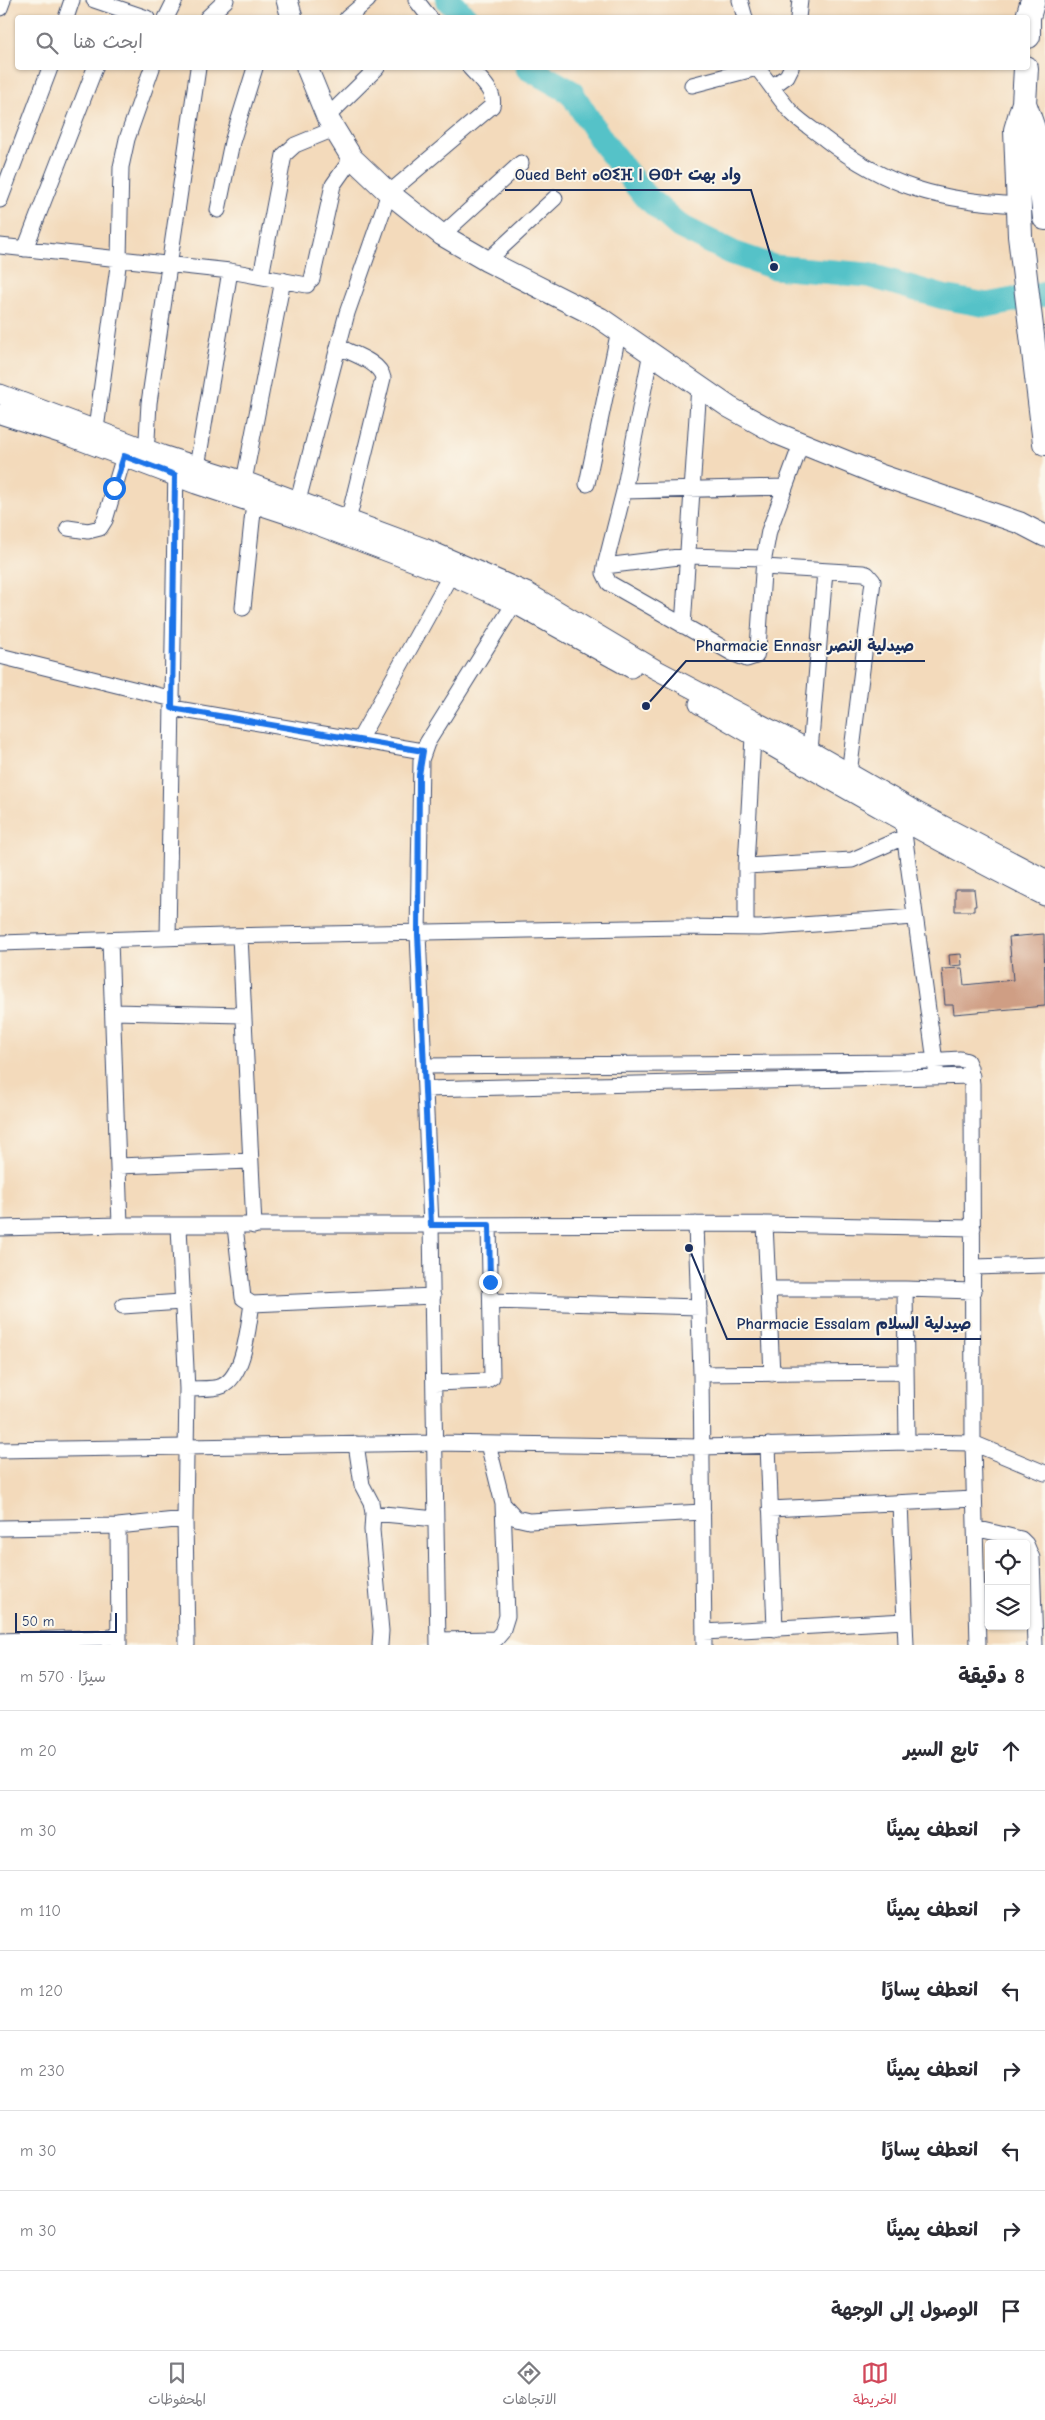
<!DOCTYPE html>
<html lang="ar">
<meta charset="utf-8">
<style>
body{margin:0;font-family:"Comic Neue","Playpen Sans Arabic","Noto Sans Tifinagh",sans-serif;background:#f7f7f7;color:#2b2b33;direction:rtl}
.controls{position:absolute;right:15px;bottom:15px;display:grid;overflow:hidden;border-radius:5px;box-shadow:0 1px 4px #0004}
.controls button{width:45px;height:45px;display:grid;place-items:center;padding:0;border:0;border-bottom:1px solid #e1e1e2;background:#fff;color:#2b2b33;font:25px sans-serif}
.scale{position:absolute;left:15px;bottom:12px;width:102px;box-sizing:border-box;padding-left:5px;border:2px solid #1b2f5e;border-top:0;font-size:14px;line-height:18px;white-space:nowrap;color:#1b2f5e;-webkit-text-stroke:4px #fbf7ec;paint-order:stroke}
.stop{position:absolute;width:15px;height:15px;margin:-11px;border:4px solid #1a73e8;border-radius:50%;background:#fff}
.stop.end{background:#1a73e8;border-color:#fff;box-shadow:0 1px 5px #0008}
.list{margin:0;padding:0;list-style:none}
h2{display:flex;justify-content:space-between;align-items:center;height:65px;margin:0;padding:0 20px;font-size:21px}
h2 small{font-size:16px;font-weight:400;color:#7c7c81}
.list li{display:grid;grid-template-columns:32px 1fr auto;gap:15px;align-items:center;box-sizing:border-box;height:80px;padding:0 20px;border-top:1px solid #e1e1e2}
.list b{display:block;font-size:19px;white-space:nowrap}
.list em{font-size:16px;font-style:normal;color:#7c7c81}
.icon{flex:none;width:28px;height:28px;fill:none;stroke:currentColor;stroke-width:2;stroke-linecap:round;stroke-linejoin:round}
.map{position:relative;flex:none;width:1045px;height:1645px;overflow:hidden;direction:ltr}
.search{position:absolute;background:#fff;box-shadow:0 1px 4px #0004;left:15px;right:15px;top:15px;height:55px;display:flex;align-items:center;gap:12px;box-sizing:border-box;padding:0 18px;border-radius:5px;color:#7c7c81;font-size:19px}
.sheet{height:705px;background:#fff}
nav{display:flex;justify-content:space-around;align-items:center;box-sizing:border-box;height:70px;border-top:1px solid #e1e1e2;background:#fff;font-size:14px;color:#7c7c81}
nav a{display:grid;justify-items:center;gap:2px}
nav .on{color:#d1495b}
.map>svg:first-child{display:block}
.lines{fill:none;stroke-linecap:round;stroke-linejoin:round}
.river{stroke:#54c2c8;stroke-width:25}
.building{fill:#cf9e84}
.minor-casing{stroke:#3b496c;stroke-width:17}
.tertiary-casing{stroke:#3b496c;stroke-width:21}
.secondary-casing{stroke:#3b496c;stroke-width:23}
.primary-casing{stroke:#3b496c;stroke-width:26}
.minor{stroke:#fff;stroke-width:15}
.tertiary{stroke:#fff;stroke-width:19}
.secondary{stroke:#fff;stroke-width:21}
.primary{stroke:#fff;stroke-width:24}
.route{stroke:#1a73e8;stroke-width:6}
.leader{fill:none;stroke:#1b2f5e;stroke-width:2}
.callout-dot{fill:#1b2f5e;stroke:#fbf7ec;stroke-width:2}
.callout-label{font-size:16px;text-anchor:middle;font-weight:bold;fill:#1b2f5e;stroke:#fbf7ec;stroke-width:4;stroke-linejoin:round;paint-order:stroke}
</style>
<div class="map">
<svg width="1045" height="1645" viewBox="0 0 1045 1645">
<rect width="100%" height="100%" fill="#fbf7ec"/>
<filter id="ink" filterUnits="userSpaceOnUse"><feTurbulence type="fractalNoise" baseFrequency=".02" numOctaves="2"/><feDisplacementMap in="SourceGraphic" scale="10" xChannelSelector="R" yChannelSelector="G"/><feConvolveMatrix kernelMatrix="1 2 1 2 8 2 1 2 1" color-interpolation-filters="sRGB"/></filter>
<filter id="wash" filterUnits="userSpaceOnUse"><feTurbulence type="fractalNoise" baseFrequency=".0096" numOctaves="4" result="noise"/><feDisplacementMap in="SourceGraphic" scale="20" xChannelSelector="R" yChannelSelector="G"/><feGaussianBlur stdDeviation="1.12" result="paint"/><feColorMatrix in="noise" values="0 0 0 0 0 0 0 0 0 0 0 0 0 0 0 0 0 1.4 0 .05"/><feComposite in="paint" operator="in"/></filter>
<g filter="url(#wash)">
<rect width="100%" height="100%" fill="#f3dabb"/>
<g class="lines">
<!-- river -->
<path class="river" d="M 448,0 L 466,18
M 528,68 L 571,92 L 602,141 L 644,195 L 679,226 L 733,253 L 774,267 L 868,275 L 943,297 L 987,305 L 1045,294"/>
</g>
<g id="blocks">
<!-- building -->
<path class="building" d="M 955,889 L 974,889 L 976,906 L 974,906 L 974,911 L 955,911 Z
M 1044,934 L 1045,1006 L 954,1014 L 953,1005 L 945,1005 L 942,969 L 962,968 L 964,985 L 1013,980 L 1009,937 Z
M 961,954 L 962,965 L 950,966 L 949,955 Z"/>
</g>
</g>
<g filter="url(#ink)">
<use href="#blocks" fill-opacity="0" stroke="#3b496c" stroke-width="1"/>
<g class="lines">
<defs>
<path id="minor" d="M 94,0 L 147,18
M 416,0 L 430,18
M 740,0 L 745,18
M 0,8 L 3,0
M 66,18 L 72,0
M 166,18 L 175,0
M 207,18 L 226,0
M 347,18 L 368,0
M 798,18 L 800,0
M 757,68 C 769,82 779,99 792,113 C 802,123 814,130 825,139 C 888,188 941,201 1019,205
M 692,85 L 757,68
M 773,86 L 787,76 L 791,68
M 327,117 L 377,68
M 0,200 L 50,68
M 218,210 L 232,142 L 255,68
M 442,235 L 521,163
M 0,246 L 230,271 L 307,285
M 25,249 L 95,68
M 487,261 L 555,198
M 261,276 L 284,155 L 295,145 L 334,129
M 312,279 L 333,185 L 352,158
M 339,347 C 353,354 380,362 383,378 L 346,529
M 651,352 L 624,491 L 605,566 L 604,573 L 609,583 L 732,653 L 747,659 L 756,656 L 758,648 L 764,558 L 769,531 L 801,444
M 96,429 L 119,259 L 121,167 L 127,139 L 152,68
M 143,459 L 147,439 L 149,403 L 198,68
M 197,467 L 230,271
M 244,481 L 283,280
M 587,484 L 619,330
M 624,491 L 785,487
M 295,512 L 347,313 L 389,193 L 492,106 C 496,92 479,78 470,68
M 68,528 L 88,531 L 100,528 L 105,520 L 124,456
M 605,566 L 687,556 L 764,558
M 764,567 L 863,573 L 867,574 L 873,581 L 849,774
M 243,608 L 254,502
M 683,626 L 699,386
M 0,656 L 173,699
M 172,708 L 423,751
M 359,740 L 450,576
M 810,751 L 825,571
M 901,811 L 936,1069
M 746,866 L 852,860 L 904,837
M 746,928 L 746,866 L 753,737
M 240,936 L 254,1226
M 168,938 L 176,465
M 110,940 L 120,1225
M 0,943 L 224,936 L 680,927 L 759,928 L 914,917
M 113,1012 L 243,1015
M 425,1066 L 910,1062 L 960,1059 L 967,1061 L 970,1068 L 972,1084 L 973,1443 L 978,1645
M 425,1089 L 972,1076
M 118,1166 L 250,1161
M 696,1224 L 701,1374 L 704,1645
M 765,1224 L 772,1374
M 235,1226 L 243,1298 L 252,1304 L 433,1296
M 179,1227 L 187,1389 L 185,1519 L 187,1645
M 0,1228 L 120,1225 L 431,1225 L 418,934 L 421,760 L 427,743 L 520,594
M 974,1267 L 1045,1265
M 769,1289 L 905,1289
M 491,1301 L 699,1307
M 123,1306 L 181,1302
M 701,1374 L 905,1372
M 435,1383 L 486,1381 L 492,1377 L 489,1225
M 187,1389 C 197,1388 213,1390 222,1386 C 245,1375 248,1326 252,1304
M 907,1442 L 905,1289 L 974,1291
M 356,1444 L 362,1485 L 371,1502 L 373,1513 L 372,1530 L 381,1631 L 380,1645
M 488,1444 L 503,1504 L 516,1518 L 529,1521 L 703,1512
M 768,1445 L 775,1629
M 0,1450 L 436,1443 L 702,1447 L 907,1442 L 973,1443 L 1045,1473
M 900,1503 L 906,1645
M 770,1509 L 974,1499
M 373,1513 L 436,1519
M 118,1526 L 119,1645
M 0,1528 L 118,1526 L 185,1519
M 975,1528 L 1021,1539 L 1026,1544
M 1026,1544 L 1032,1558 L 1035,1645
M 704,1632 L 905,1621
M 438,1640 L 496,1639 L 502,1632 L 507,1616 L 503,1504
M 0,1641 L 118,1637
M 438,1645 L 431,1225 L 765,1224 L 973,1228"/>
<path id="tertiary" d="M 0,394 L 162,455 L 244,481 L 424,548 L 528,593 L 655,669 L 793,741 L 919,813 L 1045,879
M 0,414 L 69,436 L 196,484 L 296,517 L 457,578 L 515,604 L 631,668
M 699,704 C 813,770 927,837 1045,896"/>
<path id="secondary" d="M 287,0 L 292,18
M 307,68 L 327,117 L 352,158 L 389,193 L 442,235 L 487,261 L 600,318 L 729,407 L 776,433 L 880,475 L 1020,523 L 1045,536"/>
<path id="primary" d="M 1028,36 L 1028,17 L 1033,0
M 1026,68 L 1024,103 L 1016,130 L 1020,236 L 1045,443
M 1024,103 L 1036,137 L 1045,218"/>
</defs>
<!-- minor casing -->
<use href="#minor" class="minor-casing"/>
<!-- tertiary casing -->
<use href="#tertiary" class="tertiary-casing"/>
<!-- secondary casing -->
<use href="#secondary" class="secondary-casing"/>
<!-- primary casing -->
<use href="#primary" class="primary-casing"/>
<!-- minor -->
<use href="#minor" class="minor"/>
<!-- tertiary -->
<use href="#tertiary" class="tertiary"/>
<!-- secondary -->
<use href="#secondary" class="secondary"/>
<!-- primary -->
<use href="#primary" class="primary"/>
</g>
</g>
<g class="lines" filter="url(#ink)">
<!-- route -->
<path class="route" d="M 114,488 L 124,456 L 175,475 L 172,708 L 423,751 L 419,775 L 418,934 L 431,1225 L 489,1225 L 490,1282"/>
</g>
<!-- callouts -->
<path class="leader" d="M774 267L751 190H505M646 706L686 661H925M689 1248L727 1339H981"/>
<g class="callout-dot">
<circle cx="774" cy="267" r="5"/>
<circle cx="646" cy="706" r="5"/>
<circle cx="689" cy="1248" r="5"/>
</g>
<g class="callout-label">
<text x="628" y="180">Oued Beht ⴰⵙⵉⴼ ⵏ ⴱⵀⵜ واد بهت</text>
<text x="805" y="651">Pharmacie Ennasr صيدلية النصر</text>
<text x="854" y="1329">Pharmacie Essalam صيدلية السلام</text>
</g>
</svg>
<div class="controls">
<button><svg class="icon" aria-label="locate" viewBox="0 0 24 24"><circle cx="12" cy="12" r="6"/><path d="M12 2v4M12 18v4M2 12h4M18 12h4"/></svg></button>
<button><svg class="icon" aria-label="layers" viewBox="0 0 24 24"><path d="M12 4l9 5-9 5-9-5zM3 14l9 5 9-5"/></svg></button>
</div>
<div class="scale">50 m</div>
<div class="stop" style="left:114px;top:488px"></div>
<div class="stop end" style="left:490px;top:1282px"></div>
<div class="search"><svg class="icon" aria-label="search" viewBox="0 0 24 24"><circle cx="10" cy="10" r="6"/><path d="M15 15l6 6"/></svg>ابحث هنا</div>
</div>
<section class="sheet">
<h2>8 دقيقة<small>سيرًا · 570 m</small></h2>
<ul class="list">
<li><svg class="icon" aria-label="ahead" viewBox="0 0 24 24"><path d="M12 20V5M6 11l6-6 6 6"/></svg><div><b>تابع السير</b></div><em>20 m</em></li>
<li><svg class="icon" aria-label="right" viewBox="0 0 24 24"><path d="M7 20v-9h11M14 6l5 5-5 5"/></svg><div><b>انعطف يمينًا</b></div><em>30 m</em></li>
<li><svg class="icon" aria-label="right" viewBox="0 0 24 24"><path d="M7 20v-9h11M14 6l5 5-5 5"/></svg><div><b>انعطف يمينًا</b></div><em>110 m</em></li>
<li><svg class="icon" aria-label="left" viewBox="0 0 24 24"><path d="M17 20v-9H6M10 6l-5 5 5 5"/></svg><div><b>انعطف يسارًا</b></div><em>120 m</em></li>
<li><svg class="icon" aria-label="right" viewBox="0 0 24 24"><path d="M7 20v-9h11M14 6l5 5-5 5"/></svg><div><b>انعطف يمينًا</b></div><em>230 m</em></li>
<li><svg class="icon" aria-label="left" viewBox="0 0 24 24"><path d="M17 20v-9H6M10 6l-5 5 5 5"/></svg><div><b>انعطف يسارًا</b></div><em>30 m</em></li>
<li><svg class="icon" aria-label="right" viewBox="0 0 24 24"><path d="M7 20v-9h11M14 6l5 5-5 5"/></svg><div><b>انعطف يمينًا</b></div><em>30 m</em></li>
<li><svg class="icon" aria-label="arrive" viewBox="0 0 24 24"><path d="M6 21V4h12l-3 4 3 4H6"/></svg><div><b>الوصول إلى الوجهة</b></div></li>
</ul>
</section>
<nav>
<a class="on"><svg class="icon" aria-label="map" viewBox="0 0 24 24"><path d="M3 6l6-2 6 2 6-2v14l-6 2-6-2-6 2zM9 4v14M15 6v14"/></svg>الخريطة</a>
<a><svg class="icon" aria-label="directions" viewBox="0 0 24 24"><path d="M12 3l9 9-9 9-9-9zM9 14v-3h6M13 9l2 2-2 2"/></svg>الاتجاهات</a>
<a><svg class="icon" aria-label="saved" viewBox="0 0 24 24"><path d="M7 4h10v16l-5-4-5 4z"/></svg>المحفوظات</a>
</nav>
